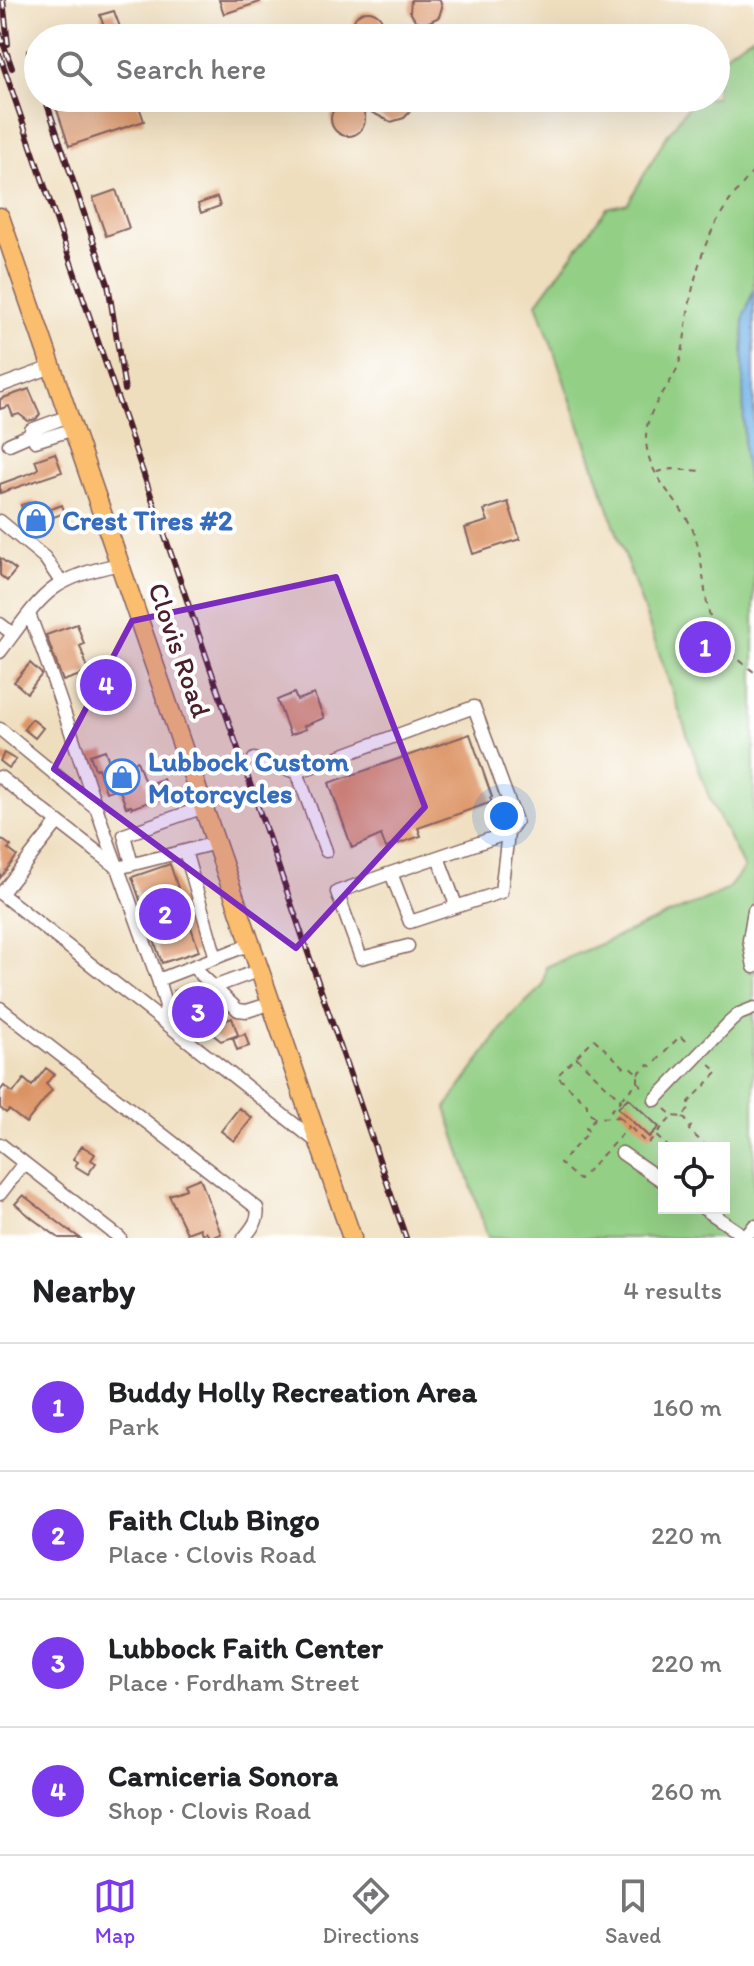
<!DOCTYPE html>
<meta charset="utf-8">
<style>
body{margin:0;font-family:Itim,sans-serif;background:#f6f6f6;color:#202124}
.controls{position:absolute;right:24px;bottom:24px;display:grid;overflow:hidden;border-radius:0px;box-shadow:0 8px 32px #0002}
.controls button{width:72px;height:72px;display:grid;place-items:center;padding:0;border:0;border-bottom:2px solid #e0e0e0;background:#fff;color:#202124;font:40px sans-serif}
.you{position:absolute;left:504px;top:816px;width:28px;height:28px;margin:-20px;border:6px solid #fff;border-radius:50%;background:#1a73e8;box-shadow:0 0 0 12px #1a73e833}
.badge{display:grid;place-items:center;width:52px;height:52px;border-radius:50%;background:#7c3aed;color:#fff;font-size:26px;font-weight:700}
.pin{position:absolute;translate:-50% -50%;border:4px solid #fff;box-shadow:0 2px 8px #0006}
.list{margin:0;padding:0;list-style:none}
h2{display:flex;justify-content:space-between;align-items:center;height:104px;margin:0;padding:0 32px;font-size:34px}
h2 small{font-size:26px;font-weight:400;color:#757577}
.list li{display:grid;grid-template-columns:52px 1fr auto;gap:24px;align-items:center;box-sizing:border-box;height:128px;padding:0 32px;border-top:2px solid #e0e0e0}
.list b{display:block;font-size:30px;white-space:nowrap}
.list p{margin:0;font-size:26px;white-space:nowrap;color:#757577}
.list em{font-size:26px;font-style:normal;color:#757577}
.icon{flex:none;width:44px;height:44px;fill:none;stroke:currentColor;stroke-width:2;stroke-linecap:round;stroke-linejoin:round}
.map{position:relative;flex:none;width:754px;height:1238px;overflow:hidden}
.search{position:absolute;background:#fff;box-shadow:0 8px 32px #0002;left:24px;right:24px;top:24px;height:88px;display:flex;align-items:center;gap:20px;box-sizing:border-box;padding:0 28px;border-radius:44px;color:#757577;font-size:30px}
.sheet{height:616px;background:#fff}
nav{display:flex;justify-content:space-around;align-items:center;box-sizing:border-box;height:112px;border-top:2px solid #e0e0e0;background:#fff;font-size:22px;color:#757577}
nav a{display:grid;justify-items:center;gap:4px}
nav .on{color:#7c3aed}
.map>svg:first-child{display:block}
.green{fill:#93cf85;stroke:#6e7758;stroke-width:2;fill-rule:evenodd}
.water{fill:#74b4e8;stroke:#5f6a8a;stroke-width:2}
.building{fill:#dc9262}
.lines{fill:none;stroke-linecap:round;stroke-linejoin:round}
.minor-casing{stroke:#84625e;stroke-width:15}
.highway-casing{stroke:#84625e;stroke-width:21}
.path{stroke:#84625e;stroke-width:2;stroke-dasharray:6 6;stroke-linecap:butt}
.minor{stroke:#fff;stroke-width:12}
.highway{stroke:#fbbe6e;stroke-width:18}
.rail-casing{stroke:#4a1f2b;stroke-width:6}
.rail{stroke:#fff;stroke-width:3;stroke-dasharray:9;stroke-linecap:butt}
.marked{fill:#7b2cbf;fill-opacity:0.2;stroke:#7b2cbf;stroke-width:6;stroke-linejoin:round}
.labels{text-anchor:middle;stroke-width:8;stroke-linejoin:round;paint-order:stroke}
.shop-label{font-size:28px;font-weight:bold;fill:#366cbe;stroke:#fff;text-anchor:start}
.street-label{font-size:28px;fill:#4a1f2b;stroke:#fff}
</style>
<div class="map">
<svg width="754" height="1238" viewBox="0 0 754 1238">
<rect width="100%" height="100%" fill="#fff"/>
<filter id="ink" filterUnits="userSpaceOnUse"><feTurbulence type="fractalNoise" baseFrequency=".0125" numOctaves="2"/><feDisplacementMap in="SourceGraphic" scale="16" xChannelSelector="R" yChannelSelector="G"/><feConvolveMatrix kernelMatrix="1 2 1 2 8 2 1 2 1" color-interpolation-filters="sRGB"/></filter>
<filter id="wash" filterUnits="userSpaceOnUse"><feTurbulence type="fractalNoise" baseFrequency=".006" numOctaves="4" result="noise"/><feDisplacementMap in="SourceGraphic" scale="32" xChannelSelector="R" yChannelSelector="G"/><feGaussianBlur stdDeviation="1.8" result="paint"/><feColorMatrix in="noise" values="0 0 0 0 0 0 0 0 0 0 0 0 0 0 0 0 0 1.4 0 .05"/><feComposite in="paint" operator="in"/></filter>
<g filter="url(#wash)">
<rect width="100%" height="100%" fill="#efdebe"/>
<!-- green -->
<path class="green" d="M 754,35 L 754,1238 L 488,1238 L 446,1108 L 510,1017 L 543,986 L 546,967 L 727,890 L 744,868 L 709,797 L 537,303 L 607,208 L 628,203 L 664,140 L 694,98 L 716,98 C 716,58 721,55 754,35 ZM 664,1148 L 724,1148 L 724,1208 L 664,1208 Z"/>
<!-- water -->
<path class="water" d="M 754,288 L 754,531 L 744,454 L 743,365 L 744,317 Z"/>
<g id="blocks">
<!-- building -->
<path class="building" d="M 219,0 L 260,0 L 260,2 L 224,14 Z
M 411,0 L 440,0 L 442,7 L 439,17 L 425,24 L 415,20 L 410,12 Z
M 114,11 L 124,38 L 77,38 L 104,27 L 100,15 Z
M353 26a15 15 0 1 1 30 0a15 15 0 1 1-30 0Z
M 53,98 L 136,98 L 144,121 L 69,146 Z
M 370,98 L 413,98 L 409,113 L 404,118 L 391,122 L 371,112 Z
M331 119a17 17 0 1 1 34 0a17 17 0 1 1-34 0Z
M 116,190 L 129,228 L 106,236 L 93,198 Z
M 217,197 L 220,206 L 201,213 L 198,204 Z
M 29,389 L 40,414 L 36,419 L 28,421 L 19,414 L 13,416 L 9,406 L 0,409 L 0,399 Z
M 55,453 L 62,472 L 0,493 L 0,484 L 36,471 L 38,468 L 35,460 Z
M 35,501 L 40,513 L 62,505 L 65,513 L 28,526 L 21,505 Z
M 508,502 L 520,539 L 473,554 L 465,528 L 488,521 L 484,510 Z
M 0,558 L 16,570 L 7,581 L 0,575 Z
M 77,624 L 84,644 L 80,646 L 89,672 L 63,681 L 46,635 Z
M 30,663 L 42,674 L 27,693 L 14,682 Z
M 118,673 L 123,687 L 93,697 L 88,683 Z
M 294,693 L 297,700 L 314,694 L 324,718 L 304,726 L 306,729 L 290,735 L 277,700 Z
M 32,719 L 43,728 L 35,738 L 24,729 Z
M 470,734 L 492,797 L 490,798 L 492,802 L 418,828 L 421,836 L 386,848 L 381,835 L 352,848 L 329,783 Z
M 105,750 L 112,770 L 137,761 L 146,785 L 163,779 L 169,795 L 132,808 L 131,806 L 126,807 L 119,788 L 106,792 L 98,768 L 95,769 L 90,755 Z
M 4,753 L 16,760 L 9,768 L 0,761 Z
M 0,838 L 11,846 L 8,849 L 17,856 L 0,878 Z
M 170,864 L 199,951 L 162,963 L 132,877 Z
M 191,985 L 196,999 L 224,1021 L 232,1018 L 238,1035 L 221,1041 L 199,1024 L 194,1030 L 182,1020 L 187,1014 L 180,1009 L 174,991 Z
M 245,1034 L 249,1046 L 237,1050 L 233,1038 Z
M 46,1068 L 54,1074 L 46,1084 L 52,1090 L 26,1123 L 9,1110 L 6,1113 L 0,1108 L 0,1091 L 4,1086 L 13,1093 L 24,1079 L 32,1086 Z
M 628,1098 L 659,1127 L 649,1137 L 618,1108 Z
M 239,1108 L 252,1118 L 234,1141 L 221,1131 Z
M 82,1146 L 95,1154 L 91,1160 L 96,1163 L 88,1174 L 75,1166 L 78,1162 L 73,1159 Z
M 200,1178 L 221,1234 L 210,1238 L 206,1232 L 202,1234 L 200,1228 L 187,1233 L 169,1195 L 186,1189 L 185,1184 Z
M 23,1195 L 67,1229 L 80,1238 L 59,1238 L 33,1219 L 15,1204 Z"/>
</g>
</g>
<g filter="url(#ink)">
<use href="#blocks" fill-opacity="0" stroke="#84625e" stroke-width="2"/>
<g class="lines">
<defs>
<path id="minor" d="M 0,386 L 52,367
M 69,416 L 31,430 L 35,441 L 74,429
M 9,444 L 32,434
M 0,521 L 45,558 L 61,582
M 0,624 L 13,634
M 0,652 C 43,595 47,579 120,564
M 0,729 L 95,807
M 254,759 L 297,772 L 326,851
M 297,772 L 474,707 L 516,821 L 508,833 L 501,892 L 410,922 L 391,873 L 508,833
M 0,777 L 118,868 C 86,784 62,698 29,614
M 185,851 L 216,958
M 438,857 L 456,905
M 132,864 L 124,835 L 204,807
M 391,873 L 337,892 L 361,958 L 408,946
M 0,893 L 317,1142
M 1,894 L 58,822
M 754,910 L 749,940 L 754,967
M 193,967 L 238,1010 L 247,1011 L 272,1003
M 158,980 L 118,868 L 216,843
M 214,987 L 260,970
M 0,1008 L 257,1208 C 260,1220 251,1229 244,1238
M 163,1021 L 166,1006 L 158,980 L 251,944
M 655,1100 L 730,1022 L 739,1014 L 754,1008
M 0,1144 L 120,1238
M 622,1153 L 664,1182
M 0,1194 L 24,1163
M 703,1208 L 746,1237 L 754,1226"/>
<path id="highway" d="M 0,217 L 352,1238"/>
</defs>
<!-- minor casing -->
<use href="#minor" class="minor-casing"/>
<!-- highway casing -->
<use href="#highway" class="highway-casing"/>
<!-- path -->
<path class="path" d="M 754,171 C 712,217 699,252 688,312 C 685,328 685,344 680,360 C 672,390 640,408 647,449 C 653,485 687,506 696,539 C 712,600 695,628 754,672
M 657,472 L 672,469 L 703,471
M 577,1056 L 594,1039 L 624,1067 L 630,1067 L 638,1074 L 638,1082 L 622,1098
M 638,1074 L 647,1065 L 652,1066 L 680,1036 L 689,1045
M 638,1082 L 646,1090
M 665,1109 L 673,1116 L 682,1117 L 690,1108 L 689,1102 L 718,1072 L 708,1063
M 594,1117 L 587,1110 L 587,1104 L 557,1076 L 576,1057 L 621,1100 L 611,1110 L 619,1117
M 619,1117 L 629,1127 L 579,1180 L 560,1163 L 589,1132 L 586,1128 L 595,1118 Z
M 683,1117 L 691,1126 L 689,1130 L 708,1148
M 631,1128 L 647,1144 L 655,1136
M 670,1148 L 655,1135 L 671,1118"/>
<!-- minor -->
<use href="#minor" class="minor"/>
<!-- highway -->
<use href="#highway" class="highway"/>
<defs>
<path id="rail" d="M 3,0 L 8,44
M 0,34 L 12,68
M 29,52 L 38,77
M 0,56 L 406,1238
M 45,98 L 108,284 L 125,390"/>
</defs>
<!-- rail casing -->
<use href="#rail" class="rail-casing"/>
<!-- rail -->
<use href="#rail" class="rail"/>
</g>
</g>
<!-- marked area -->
<path class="marked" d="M 336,577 L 425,807 L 296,948 L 54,769 L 132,621 Z"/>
<!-- icons -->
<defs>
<symbol id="shop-ring" viewBox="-11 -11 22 22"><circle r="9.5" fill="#fff" stroke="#3f7fe0" stroke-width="1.5"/><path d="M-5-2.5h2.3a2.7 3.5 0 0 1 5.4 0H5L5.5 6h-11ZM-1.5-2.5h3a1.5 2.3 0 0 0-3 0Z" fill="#3f7fe0"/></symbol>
</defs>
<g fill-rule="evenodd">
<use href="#shop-ring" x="16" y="500" width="40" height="40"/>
<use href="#shop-ring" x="102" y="757" width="40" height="40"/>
</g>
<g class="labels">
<!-- shop labels -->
<g class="shop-label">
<text x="62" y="530">Crest Tires #2</text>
<text x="148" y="771">Lubbock Custom<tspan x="148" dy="32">Motorcycles</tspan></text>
</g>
<!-- street labels -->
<g class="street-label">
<text transform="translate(180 650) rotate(71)" y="10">Clovis Road</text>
</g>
</g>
</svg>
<div class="controls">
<button><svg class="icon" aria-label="locate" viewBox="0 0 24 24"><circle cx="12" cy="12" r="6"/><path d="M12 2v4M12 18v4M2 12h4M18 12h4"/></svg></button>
</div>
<div class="you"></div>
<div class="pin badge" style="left:705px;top:647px">1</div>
<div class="pin badge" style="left:165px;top:914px">2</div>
<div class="pin badge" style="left:198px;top:1012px">3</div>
<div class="pin badge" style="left:106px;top:685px">4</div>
<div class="search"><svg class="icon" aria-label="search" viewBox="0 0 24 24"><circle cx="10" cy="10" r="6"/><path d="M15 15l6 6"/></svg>Search here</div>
</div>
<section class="sheet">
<h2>Nearby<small>4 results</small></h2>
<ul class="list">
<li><span class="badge">1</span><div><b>Buddy Holly Recreation Area</b><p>Park</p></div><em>160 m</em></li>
<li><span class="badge">2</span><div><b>Faith Club Bingo</b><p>Place · Clovis Road</p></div><em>220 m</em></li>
<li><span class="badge">3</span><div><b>Lubbock Faith Center</b><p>Place · Fordham Street</p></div><em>220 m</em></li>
<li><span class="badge">4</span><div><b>Carniceria Sonora</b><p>Shop · Clovis Road</p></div><em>260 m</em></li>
</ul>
</section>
<nav>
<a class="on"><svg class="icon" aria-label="map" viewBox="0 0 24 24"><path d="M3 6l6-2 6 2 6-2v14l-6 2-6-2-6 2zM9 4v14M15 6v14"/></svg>Map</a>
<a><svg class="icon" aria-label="directions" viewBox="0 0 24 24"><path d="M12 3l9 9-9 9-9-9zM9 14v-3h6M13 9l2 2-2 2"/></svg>Directions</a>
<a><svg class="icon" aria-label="saved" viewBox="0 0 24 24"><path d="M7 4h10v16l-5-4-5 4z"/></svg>Saved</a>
</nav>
